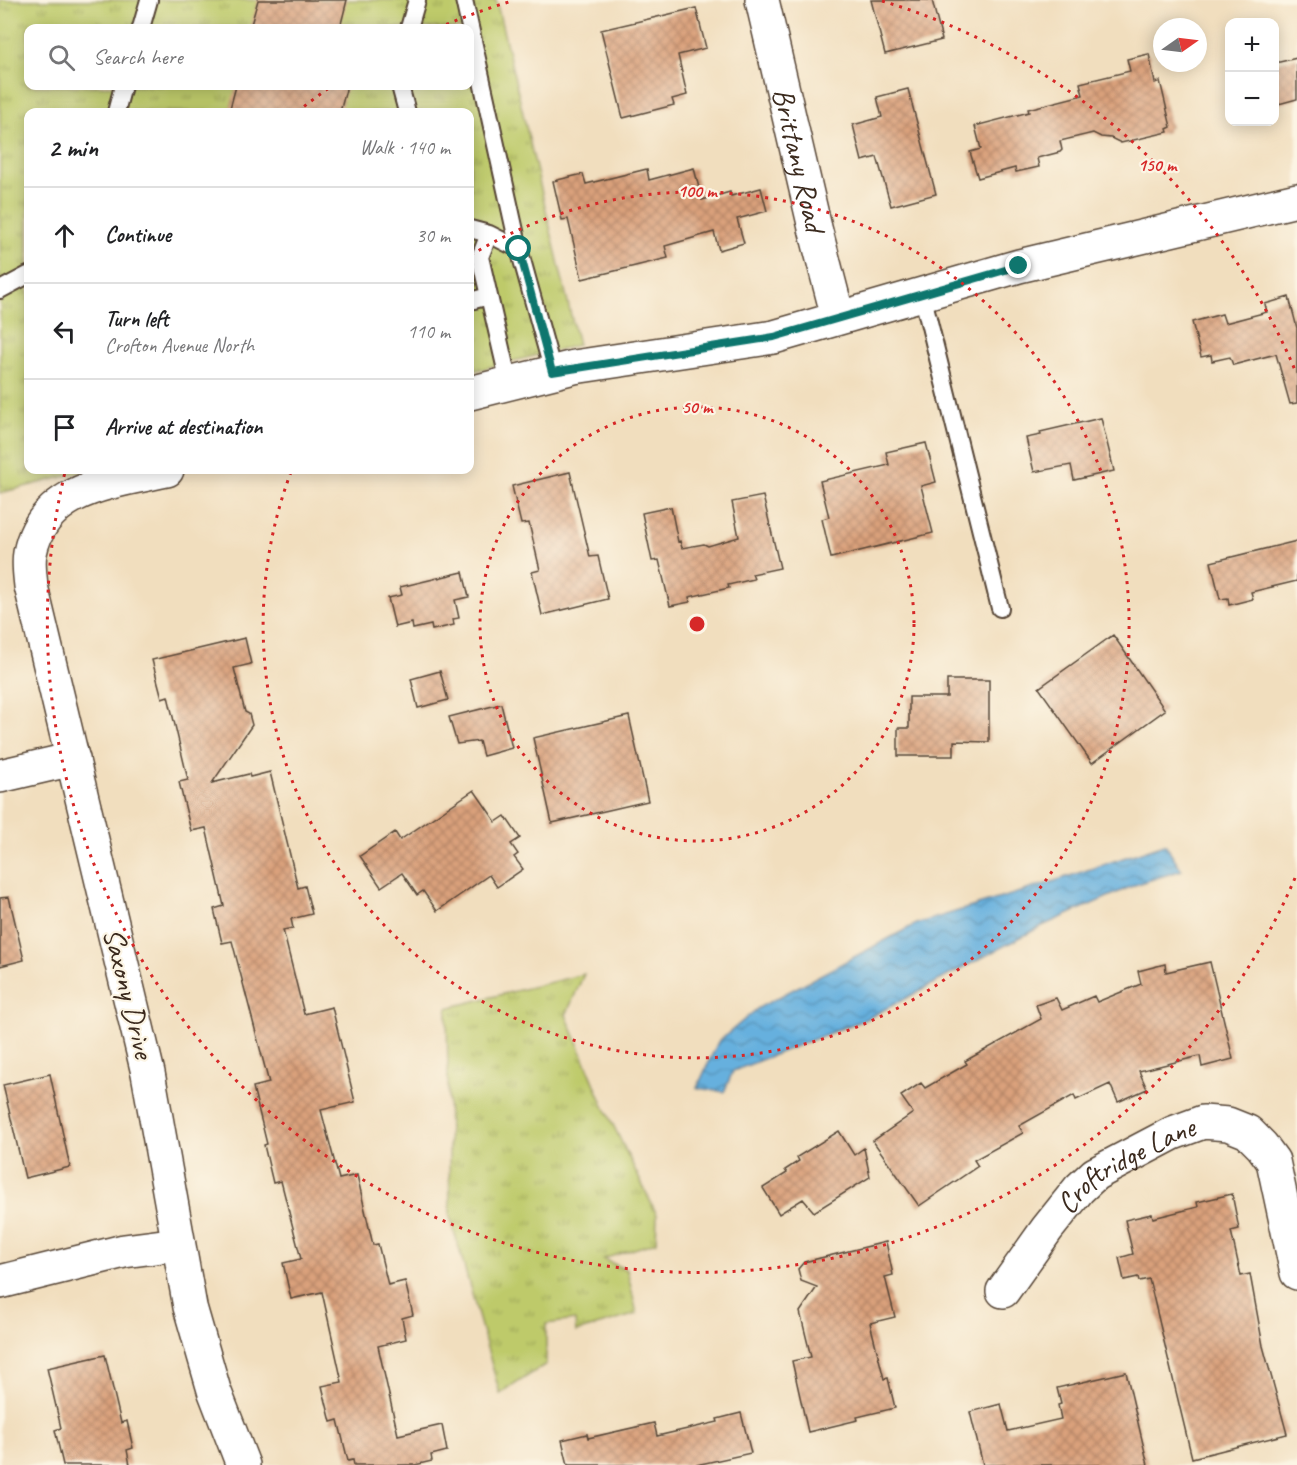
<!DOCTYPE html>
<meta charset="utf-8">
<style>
body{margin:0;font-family:Caveat,sans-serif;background:#f6f6f6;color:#202124}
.controls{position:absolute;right:18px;top:18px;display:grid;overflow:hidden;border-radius:12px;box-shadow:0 3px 15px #0003}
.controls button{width:54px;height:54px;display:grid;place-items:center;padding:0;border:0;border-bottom:2px solid #e0e0e0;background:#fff;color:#202124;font:30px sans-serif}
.compass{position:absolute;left:1153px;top:18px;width:54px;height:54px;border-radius:50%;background:#fff;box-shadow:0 3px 15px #0003;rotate:76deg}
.stop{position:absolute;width:18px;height:18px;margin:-14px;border:4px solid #0f766e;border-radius:50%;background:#fff}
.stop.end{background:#0f766e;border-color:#fff;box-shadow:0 2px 6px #0008}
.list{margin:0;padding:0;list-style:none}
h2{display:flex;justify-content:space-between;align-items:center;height:78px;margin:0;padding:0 24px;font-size:26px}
h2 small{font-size:20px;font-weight:400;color:#757577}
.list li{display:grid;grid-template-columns:39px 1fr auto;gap:18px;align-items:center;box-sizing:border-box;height:96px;padding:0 24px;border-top:2px solid #e0e0e0}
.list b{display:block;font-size:22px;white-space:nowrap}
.list p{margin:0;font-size:20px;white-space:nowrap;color:#757577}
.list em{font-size:20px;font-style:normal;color:#757577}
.icon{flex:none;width:33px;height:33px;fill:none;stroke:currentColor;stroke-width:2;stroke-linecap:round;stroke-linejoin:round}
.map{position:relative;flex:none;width:1297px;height:1465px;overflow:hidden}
.search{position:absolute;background:#fff;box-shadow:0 3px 15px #0003;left:24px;top:24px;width:450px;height:66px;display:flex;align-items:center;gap:15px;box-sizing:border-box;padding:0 21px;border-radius:12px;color:#757577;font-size:22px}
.panel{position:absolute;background:#fff;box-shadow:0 3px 15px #0003;left:24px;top:108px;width:450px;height:366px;border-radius:12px}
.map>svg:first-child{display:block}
.grass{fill:url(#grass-tufts);stroke:#7c7a44;stroke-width:1.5;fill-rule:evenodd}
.water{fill:url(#water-waves);stroke:#506d7e;stroke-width:1.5}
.building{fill:url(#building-cross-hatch)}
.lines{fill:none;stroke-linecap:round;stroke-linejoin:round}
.service-casing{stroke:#564536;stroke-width:20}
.minor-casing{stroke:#564536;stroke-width:36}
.service{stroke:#fff;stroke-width:16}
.minor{stroke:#fff;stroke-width:33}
.route{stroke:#0f766e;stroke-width:8}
.ring{fill:none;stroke:#d62828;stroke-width:3;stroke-dasharray:3 6}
.labels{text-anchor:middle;stroke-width:4.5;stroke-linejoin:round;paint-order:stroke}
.street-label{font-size:30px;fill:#3b2a1e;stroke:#fcf5e5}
.centre{fill:#d62828;stroke:#fcf5e5;stroke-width:3}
.ring-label{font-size:18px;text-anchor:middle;font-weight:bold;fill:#d62828;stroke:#fcf5e5;stroke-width:4.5;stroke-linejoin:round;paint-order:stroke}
</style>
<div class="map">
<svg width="1297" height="1465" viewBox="0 0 1297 1465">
<defs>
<pattern id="grass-tufts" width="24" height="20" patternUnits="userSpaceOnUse" patternTransform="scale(1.5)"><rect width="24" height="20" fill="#beca6b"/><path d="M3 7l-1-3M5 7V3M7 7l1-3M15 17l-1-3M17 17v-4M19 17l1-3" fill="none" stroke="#9ca457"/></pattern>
<pattern id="water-waves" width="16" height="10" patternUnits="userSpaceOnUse" patternTransform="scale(1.5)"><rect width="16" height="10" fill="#66b0de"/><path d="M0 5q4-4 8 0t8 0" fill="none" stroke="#558fb3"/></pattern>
<pattern id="building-cross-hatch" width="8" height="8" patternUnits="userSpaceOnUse" patternTransform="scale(1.5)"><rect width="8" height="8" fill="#daa17c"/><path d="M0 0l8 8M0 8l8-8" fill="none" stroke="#b28365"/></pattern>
</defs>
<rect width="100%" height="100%" fill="#fcf5e5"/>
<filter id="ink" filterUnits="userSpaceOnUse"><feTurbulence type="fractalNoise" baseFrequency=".0167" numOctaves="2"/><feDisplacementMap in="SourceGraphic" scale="12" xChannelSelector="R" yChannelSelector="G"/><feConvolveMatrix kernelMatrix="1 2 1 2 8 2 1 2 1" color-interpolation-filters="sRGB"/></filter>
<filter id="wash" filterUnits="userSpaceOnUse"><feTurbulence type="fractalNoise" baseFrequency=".008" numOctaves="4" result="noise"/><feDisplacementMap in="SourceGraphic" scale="24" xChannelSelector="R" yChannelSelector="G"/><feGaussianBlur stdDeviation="1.35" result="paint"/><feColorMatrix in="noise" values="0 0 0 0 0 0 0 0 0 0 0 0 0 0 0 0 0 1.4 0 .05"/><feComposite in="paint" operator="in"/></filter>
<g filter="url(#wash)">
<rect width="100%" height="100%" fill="#f1debe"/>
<!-- grass -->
<path class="grass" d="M 0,0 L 496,0 L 578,345 L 470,372 L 470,112 L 28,112 L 28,470 L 90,470 L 0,493 ZM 28,28 L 470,28 L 470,86 L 28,86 Z
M 584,974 L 566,1015 L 603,1104 L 657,1215 L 656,1242 L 603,1259 L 627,1270 L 637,1314 L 576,1332 L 575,1320 L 546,1324 L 546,1364 L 500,1394 L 450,1216 L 447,1008 Z"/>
<!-- water -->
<path class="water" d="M 1165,844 L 1182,870 L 1137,884 L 1042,926 L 868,1018 L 733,1071 L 724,1092 L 697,1088 L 718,1042 L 758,1008 L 916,924 L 1043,885 Z"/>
<g id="blocks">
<!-- building -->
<path class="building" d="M 258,0 L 347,0 L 340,28 L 250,28 Z
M 871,0 L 932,0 L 942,40 L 885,54 Z
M 696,8 L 706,48 L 678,55 L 687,95 L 672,99 L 674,105 L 623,118 L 601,30 Z
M 1149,54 L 1155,83 L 1160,81 L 1171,127 L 1167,129 L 1168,132 L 1121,143 L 1111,138 L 1101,137 L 1093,133 L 1060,141 L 1062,150 L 1060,152 L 1037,158 L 1039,167 L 1016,172 L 1015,168 L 978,178 L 970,152 L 981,149 L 975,126 L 1029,112 L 1028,109 L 1083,95 L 1080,83 L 1130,71 L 1127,59 Z
M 1297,58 L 1297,99 L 1275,105 L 1275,63 Z
M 236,86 L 347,86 L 340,112 L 229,112 Z
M 908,89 L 936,194 L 891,206 L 877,157 L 862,161 L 853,125 L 882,117 L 877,97 Z
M 694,168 L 702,200 L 730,192 L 731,196 L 761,188 L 767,211 L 737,219 L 744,243 L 719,250 L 714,232 L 665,246 L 668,258 L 582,279 L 568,219 L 562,220 L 553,181 L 583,174 L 586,184 L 647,169 L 649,180 Z
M 1289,297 L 1297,328 L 1297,403 L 1290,404 L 1276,354 L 1233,365 L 1230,357 L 1212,361 L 1211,355 L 1201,357 L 1192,322 L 1222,314 L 1225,323 L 1267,312 L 1265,304 Z
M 1101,418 L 1114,471 L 1074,480 L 1071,465 L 1034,472 L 1026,438 L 1041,435 L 1040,432 Z
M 926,443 L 936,482 L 921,486 L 933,533 L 831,558 L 822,519 L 829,517 L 820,481 L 889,465 L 886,452 Z
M 570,472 L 590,557 L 598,556 L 608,599 L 542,615 L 532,572 L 540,570 L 529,523 L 521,524 L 512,486 Z
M 763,496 L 780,568 L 752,574 L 754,579 L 728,585 L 729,588 L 689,597 L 690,602 L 670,606 L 659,560 L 652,561 L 642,513 L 671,507 L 678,542 L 680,541 L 682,548 L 704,544 L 708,546 L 739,537 L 732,502 Z
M 1297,541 L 1297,581 L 1251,592 L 1253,599 L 1229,605 L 1228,598 L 1220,599 L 1211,562 Z
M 463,572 L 469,597 L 455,600 L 459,618 L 453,619 L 454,625 L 432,630 L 431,625 L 413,629 L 412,623 L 395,627 L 388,598 L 402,595 L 400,587 Z
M 1113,635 L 1165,710 L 1092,763 L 1039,688 Z
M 245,638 L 251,664 L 234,668 L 245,712 L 249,714 L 252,725 L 212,783 L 249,774 L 250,777 L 270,772 L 298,888 L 305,886 L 312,914 L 291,919 L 293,928 L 283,930 L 304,1014 L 332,1007 L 355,1102 L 321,1110 L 339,1179 L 357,1175 L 373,1245 L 378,1244 L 388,1285 L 405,1281 L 413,1315 L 402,1318 L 406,1339 L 378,1346 L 398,1435 L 442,1425 L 447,1451 L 431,1455 L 432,1461 L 415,1465 L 354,1465 L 353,1460 L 348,1461 L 338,1420 L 331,1422 L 322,1386 L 342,1382 L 322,1292 L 291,1299 L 283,1263 L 301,1259 L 281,1181 L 273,1183 L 264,1145 L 267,1144 L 253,1087 L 269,1083 L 232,941 L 222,943 L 214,909 L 224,906 L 206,828 L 191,831 L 179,782 L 188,780 L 168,696 L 162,698 L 152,660 Z
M 440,671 L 448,700 L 418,708 L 411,679 Z
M 947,680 L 989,680 L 989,742 L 954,741 L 954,756 L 898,756 L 898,728 L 909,728 L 909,697 L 947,697 Z
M 501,704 L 512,748 L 483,756 L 479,741 L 457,744 L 449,717 Z
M 629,716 L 648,801 L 552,823 L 533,738 Z
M 474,790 L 496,822 L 505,816 L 520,838 L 511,844 L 518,854 L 514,857 L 523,869 L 497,887 L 489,875 L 437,911 L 423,891 L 417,895 L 402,873 L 381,887 L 360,856 L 395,832 L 400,840 Z
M 9,897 L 24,960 L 0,966 L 0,898 Z
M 1210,962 L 1233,1059 L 1202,1067 L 1200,1056 L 1139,1071 L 1147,1089 L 1118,1102 L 1110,1084 L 1076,1100 L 1074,1095 L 1019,1126 L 1023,1133 L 974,1160 L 978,1166 L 919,1206 L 873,1141 L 913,1113 L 901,1096 L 921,1083 L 925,1088 L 967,1064 L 965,1061 L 1041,1019 L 1036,1005 L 1056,998 L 1062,1010 L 1094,996 L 1097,1002 L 1141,984 L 1138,971 L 1165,964 L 1166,972 Z
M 50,1074 L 70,1167 L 25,1178 L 3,1085 Z
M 839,1131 L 854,1155 L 864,1148 L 870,1177 L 814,1212 L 803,1199 L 779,1214 L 763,1188 L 787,1173 L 785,1170 L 799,1161 L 797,1157 Z
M 1232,1194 L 1239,1229 L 1231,1231 L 1241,1276 L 1250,1274 L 1263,1346 L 1287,1434 L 1192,1458 L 1149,1279 L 1139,1281 L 1138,1277 L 1124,1280 L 1119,1258 L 1133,1254 L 1125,1220 L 1152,1214 L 1153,1218 L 1198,1207 L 1197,1202 Z
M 886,1242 L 893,1275 L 885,1277 L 895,1317 L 870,1323 L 884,1379 L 888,1378 L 895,1408 L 857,1417 L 858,1420 L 808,1432 L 792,1361 L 811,1357 L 800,1312 L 817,1287 L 801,1281 L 798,1269 L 804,1262 Z
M 105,1355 L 121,1423 L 127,1421 L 133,1448 L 127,1450 L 130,1465 L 63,1465 L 55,1430 L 61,1428 L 47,1368 Z
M 1126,1372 L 1148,1465 L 983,1465 L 970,1412 L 1001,1404 L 1008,1431 L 1061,1419 L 1058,1405 L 1061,1404 L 1057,1388 Z
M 741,1413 L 751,1453 L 696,1465 L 568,1465 L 562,1440 L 587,1434 L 588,1438 L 654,1423 L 657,1436 L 718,1422 L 717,1419 Z"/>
</g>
</g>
<g filter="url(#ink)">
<use href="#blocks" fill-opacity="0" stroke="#564536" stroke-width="1.5"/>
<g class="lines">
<defs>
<path id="service" d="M 464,0 L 519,249 L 553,372
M 141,28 L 149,0
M 409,28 L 417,0
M 400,86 L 407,112
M 116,112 L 123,86
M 470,229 L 489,234 L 519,249
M 489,234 L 480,257 L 509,383
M 0,290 L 28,275
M 922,294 L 1000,608
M 470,301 L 489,296"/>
<g id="minor">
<path id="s1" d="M 762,0 L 815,228 L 838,317"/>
<path d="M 470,393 L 574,367 L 774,337 L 1019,266 L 1297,200"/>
<path d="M 167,470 C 113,482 43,487 30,553 C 28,563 30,576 31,586 L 148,1073 L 190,1307 L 214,1390 L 243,1465"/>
<path d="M 0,776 L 73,759"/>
<path d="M 0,1282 L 124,1251 L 178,1244"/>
<path id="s2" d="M 1003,1291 L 1047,1229 L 1079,1189 L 1095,1174 L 1173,1133 L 1203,1122 L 1228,1124 L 1248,1132 L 1262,1146 L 1273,1161 L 1297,1273"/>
</g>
</defs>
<!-- service casing -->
<use href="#service" class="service-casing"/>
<!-- minor casing -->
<use href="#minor" class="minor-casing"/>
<!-- service -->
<use href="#service" class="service"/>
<!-- minor -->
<use href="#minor" class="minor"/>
</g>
</g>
<g class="lines" filter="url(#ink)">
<!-- route -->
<path class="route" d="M 519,249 L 552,372 L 774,337 L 1019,266"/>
</g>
<!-- distance rings -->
<g class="ring">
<circle cx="697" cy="624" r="217"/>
<path d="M471 255A433 433 0 1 1 291 472"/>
<path d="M1295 878A650 650 0 0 1 65 472M297 112A650 650 0 0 1 329 88M438 28A650 650 0 0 1 512 1M882 1A650 650 0 0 1 1295 370"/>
</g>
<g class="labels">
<!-- street labels -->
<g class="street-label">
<text dy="10" stroke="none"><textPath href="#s1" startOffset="164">Brittany Road</textPath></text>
<text transform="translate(129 993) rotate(76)" y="10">Saxony Drive</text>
<text dy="10" stroke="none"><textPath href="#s2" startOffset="180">Croftridge Lane</textPath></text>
</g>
</g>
<circle cx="697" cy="624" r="9" class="centre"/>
<g class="ring-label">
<text x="1157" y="171">150 m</text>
<text x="697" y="197">100 m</text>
<text x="697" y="413">50 m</text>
</g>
</svg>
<div class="controls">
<button>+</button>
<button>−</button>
</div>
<svg class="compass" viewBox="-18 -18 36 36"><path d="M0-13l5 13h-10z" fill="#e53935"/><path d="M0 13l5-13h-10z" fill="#757577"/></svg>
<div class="stop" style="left:519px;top:249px"></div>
<div class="stop end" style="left:1019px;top:266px"></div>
<div class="search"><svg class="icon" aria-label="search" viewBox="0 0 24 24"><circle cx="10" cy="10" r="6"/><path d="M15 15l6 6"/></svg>Search here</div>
<section class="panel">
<h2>2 min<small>Walk · 140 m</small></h2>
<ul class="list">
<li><svg class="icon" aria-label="ahead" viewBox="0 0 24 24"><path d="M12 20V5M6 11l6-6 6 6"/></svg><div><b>Continue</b></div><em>30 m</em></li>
<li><svg class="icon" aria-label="left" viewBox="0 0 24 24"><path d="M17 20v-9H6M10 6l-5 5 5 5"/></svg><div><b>Turn left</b><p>Crofton Avenue North</p></div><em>110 m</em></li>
<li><svg class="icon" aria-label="arrive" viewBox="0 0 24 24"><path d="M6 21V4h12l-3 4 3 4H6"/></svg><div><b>Arrive at destination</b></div></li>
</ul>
</section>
</div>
